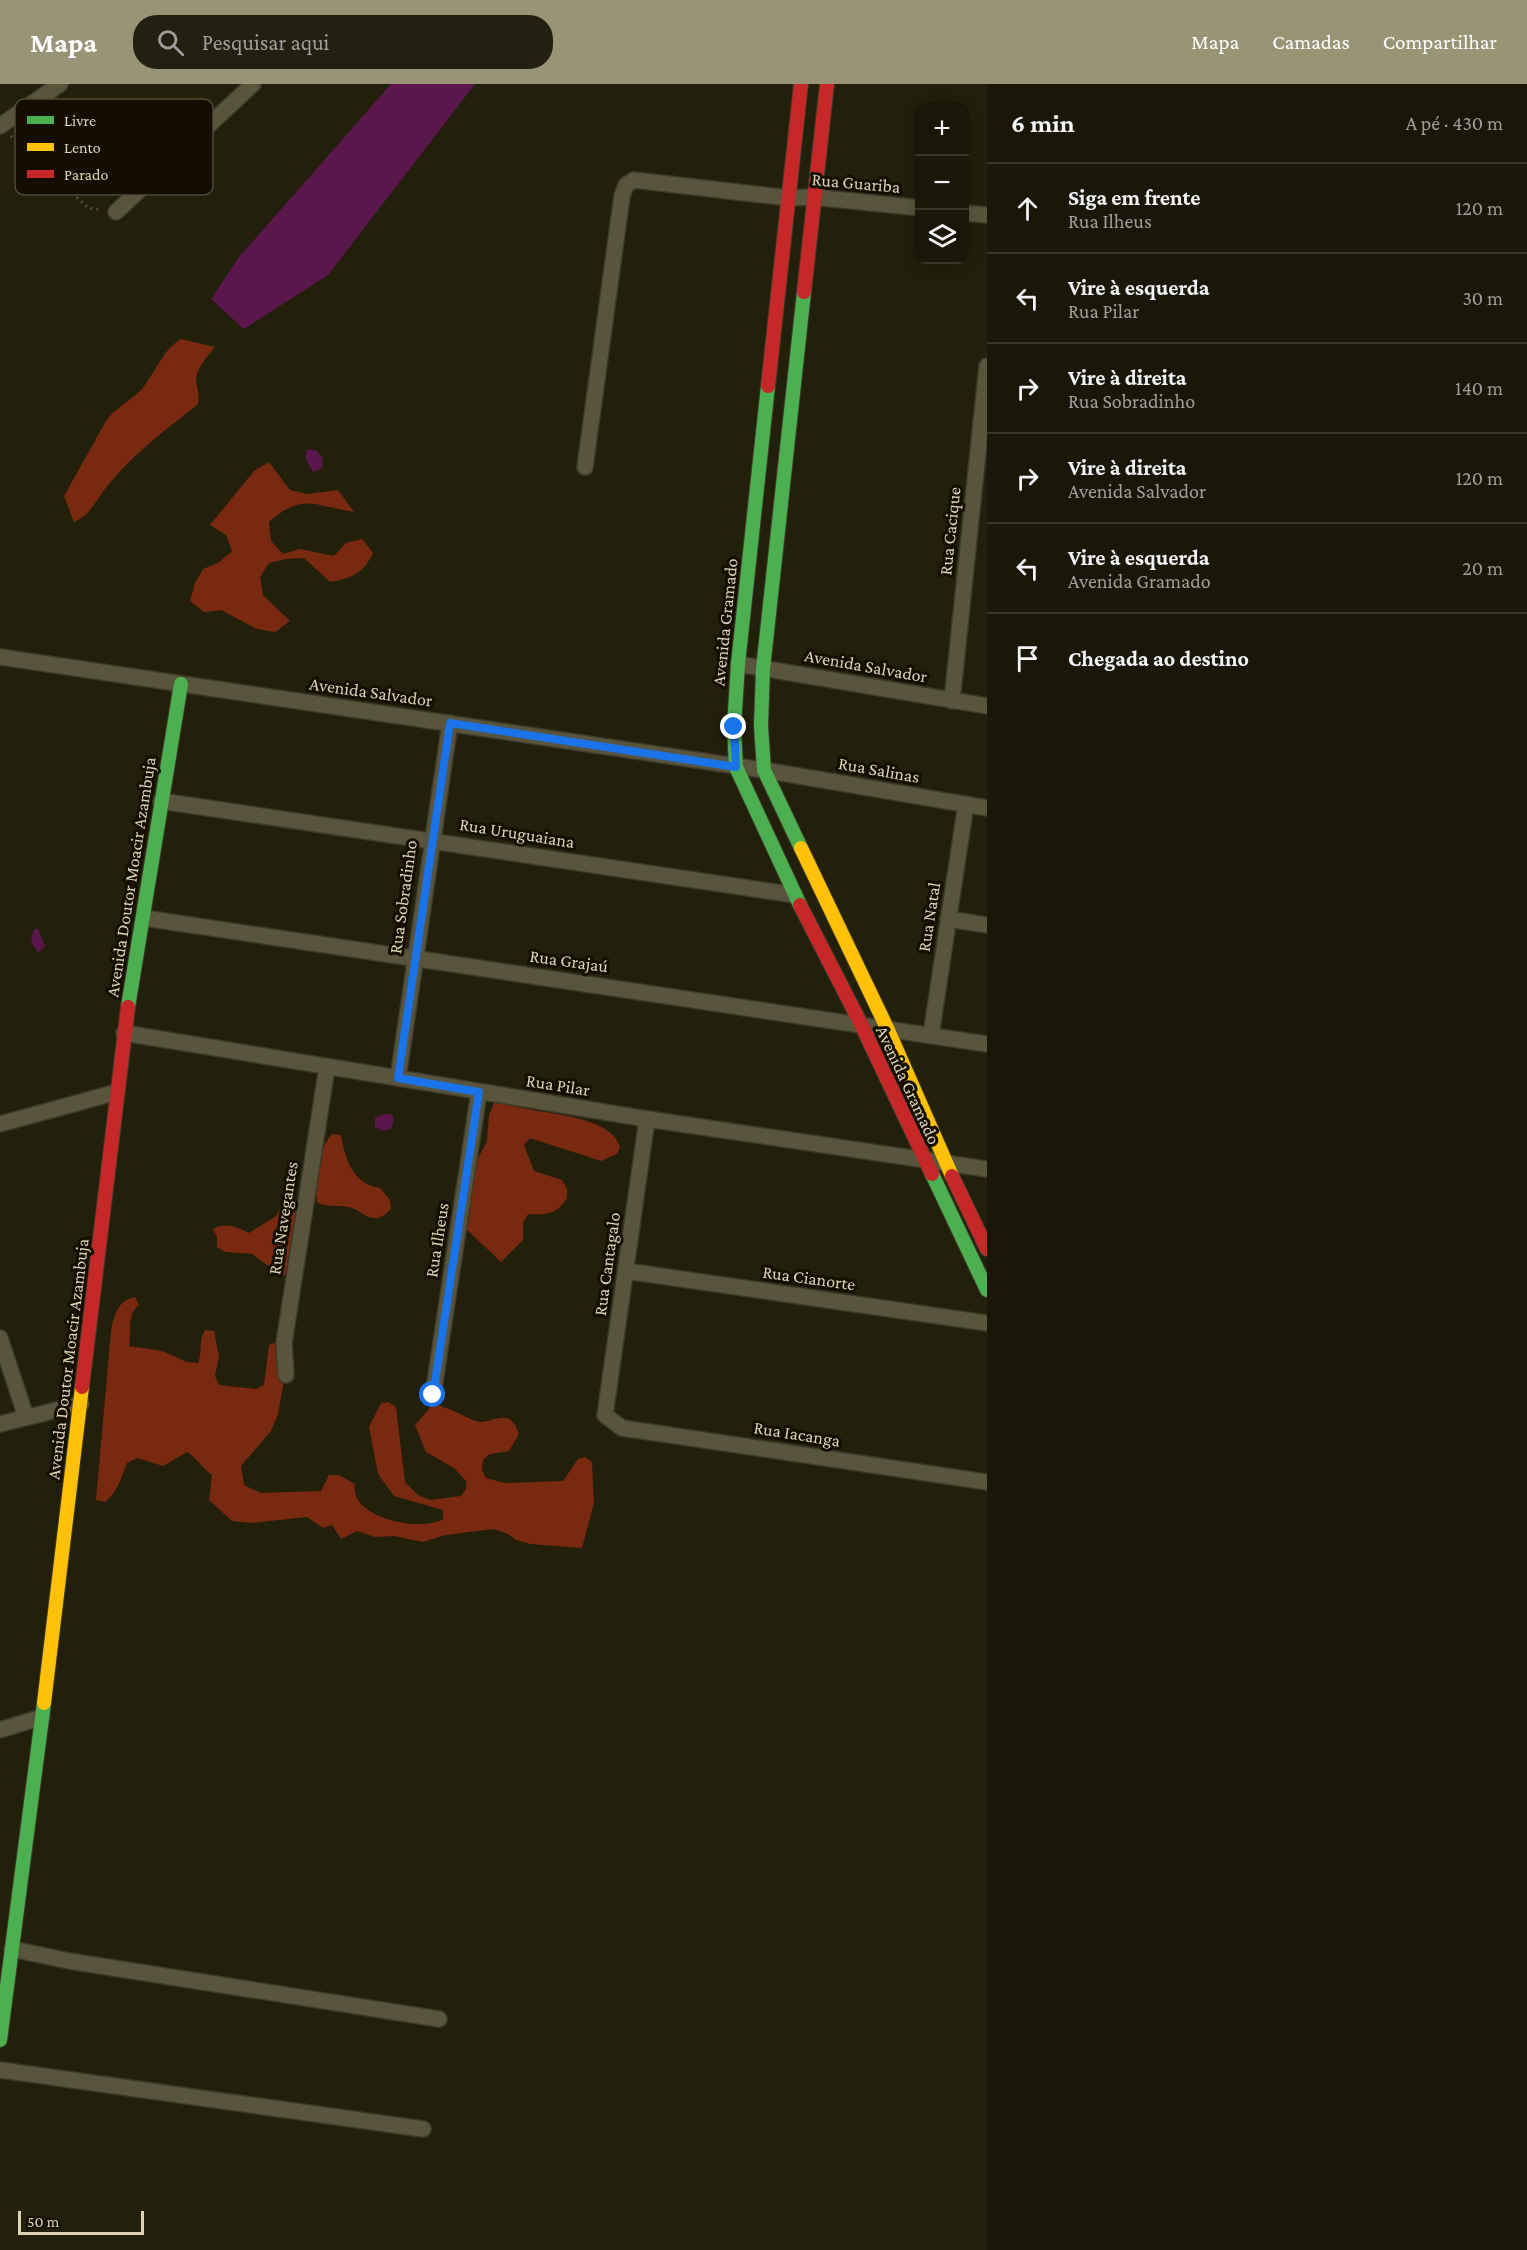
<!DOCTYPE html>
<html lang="pt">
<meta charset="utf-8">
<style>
body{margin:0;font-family:"Crimson Pro",serif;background:#232012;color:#f1f3f6}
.controls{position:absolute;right:18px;top:18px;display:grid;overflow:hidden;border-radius:12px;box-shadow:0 3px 15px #0003}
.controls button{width:54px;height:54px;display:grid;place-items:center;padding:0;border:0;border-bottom:2px solid #383629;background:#1a1708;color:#f1f3f6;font:30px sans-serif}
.scale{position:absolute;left:18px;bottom:15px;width:126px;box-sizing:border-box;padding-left:6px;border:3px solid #dbd3b2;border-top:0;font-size:16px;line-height:21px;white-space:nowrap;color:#dbd3b2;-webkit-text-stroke:4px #140e00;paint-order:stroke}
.stop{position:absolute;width:18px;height:18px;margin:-14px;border:4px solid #1a73e8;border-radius:50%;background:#fff}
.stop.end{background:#1a73e8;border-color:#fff;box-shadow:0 2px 6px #0008}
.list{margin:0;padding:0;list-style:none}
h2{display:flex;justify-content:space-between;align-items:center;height:78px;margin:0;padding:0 24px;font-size:26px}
h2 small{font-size:20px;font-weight:400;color:#9f9f9c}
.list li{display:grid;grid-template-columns:39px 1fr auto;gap:18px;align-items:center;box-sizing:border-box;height:90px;padding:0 24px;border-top:2px solid #383629}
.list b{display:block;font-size:22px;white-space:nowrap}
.list p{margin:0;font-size:20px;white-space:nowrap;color:#9f9f9c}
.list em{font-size:20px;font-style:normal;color:#9f9f9c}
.icon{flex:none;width:33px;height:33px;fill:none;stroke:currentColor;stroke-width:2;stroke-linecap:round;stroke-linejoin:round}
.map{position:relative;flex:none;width:987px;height:2166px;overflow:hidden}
header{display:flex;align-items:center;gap:36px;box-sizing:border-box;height:84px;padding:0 30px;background:#9a9477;color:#fff}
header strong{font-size:28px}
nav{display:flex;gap:33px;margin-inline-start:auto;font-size:21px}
.search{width:420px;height:54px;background:#232012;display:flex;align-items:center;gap:15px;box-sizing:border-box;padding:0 21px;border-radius:24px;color:#9f9f9c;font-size:22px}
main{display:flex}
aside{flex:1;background:#1a1708}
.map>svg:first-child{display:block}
.forest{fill:#782910}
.water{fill:#5b174c}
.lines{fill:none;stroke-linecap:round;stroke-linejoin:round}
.street-casing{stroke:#3d3a2a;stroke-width:18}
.fast-casing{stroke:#3d3a2a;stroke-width:16}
.slow-casing{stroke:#3d3a2a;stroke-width:16}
.jam-casing{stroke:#3d3a2a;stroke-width:16}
.path{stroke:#5e5946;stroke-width:3;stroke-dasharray:1.5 4.5;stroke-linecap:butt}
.street{stroke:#59553d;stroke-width:15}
.fast{stroke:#4caf50;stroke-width:14}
.slow{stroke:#ffc107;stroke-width:14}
.jam{stroke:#c62828;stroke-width:14}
.route{stroke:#1a73e8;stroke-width:8}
.labels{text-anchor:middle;stroke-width:6;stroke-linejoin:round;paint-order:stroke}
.street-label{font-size:18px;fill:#dbd3b2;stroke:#140e00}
.key{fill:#140e00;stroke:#504935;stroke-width:1.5}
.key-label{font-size:16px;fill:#dbd3b2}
</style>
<header>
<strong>Mapa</strong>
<div class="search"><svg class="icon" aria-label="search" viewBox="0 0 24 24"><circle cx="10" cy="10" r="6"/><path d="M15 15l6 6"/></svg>Pesquisar aqui</div>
<nav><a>Mapa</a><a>Camadas</a><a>Compartilhar</a></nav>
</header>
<main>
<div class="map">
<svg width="987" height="2166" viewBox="0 0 987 2166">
<rect width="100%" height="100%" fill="#221f0a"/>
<!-- forest -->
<path class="forest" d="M 181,255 L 215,263 C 208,272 196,284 196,296 C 197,305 200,311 198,320 C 162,349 127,374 100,412 C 92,423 87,433 74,438 L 64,412 L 106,337 C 115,324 130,317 141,306 C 155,290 162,266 181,255 Z
M 269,378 L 290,406 L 307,410 L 338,406 L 354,428 C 315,422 303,408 269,438 L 271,457 L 283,470 L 300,465 L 334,472 L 346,459 L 362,455 L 373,469 C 364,489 352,494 330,498 L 304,474 L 286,475 L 269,479 L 260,493 L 263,511 L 290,537 L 275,548 L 257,545 L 221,526 L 204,528 L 190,517 L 195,499 L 203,485 L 218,479 L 232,467 L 226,451 L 210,441 L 254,387 Z
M 494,1019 L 503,1019 C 534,1031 610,1028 620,1063 L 617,1070 L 601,1077 L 530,1054 L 524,1061 L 534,1087 L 562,1096 L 567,1105 L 567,1114 C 557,1131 545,1131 528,1130 L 523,1139 L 523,1156 L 501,1178 L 464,1143 L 469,1092 L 487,1057 L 489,1031 Z
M 332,1050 L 341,1051 C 345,1075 353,1100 380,1104 L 390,1116 L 391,1125 C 386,1130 381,1135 374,1134 C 365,1134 360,1126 352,1124 C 340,1120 330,1124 318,1119 C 310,1098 318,1066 332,1050 Z
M 285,1116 L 294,1119 L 296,1127 L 288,1186 L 283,1193 L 252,1170 L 225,1168 L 217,1163 L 217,1153 L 213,1145 C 226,1138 236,1143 249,1149 L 276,1132 Z
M 135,1213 L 139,1221 C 126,1231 132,1247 129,1262 L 162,1267 L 187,1278 L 198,1279 C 203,1268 198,1257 205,1246 L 214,1247 L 219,1273 L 215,1292 L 219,1301 L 256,1305 L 264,1301 L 269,1261 L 277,1258 L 285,1291 L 278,1330 L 271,1347 L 241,1382 L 244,1401 L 261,1409 L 321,1407 L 329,1391 L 339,1391 L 355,1400 C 348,1433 420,1449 443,1435 L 443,1426 L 394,1412 L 378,1390 L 369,1343 L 381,1319 L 389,1318 L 396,1323 L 405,1398 L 418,1411 L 430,1416 L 461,1412 L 466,1405 L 466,1397 L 454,1384 L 426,1368 L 415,1341 L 432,1321 C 451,1322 469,1337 481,1338 C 490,1338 499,1331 509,1335 C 515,1338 517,1345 519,1350 L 509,1367 L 490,1370 L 483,1376 L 482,1386 L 486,1394 L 505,1399 L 563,1397 L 578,1375 L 585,1373 L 592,1378 L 594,1419 L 582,1464 L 530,1460 L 516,1456 L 508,1450 L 494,1445 L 445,1451 L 423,1458 L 394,1452 L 375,1453 L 357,1447 L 341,1455 L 332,1441 L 323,1444 L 307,1433 L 251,1439 L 232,1437 L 209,1416 L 212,1391 C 202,1384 197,1374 187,1368 L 163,1382 L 137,1374 L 127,1379 C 121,1394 118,1407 105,1418 L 96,1416 L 111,1247 C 114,1231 117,1217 135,1213 Z"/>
<!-- water -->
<path class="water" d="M 391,0 L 475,0 L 328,191 L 244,245 L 211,215 L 239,173 Z
M 309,365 L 317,367 L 323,375 L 322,384 L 313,388 L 306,376 L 306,367 Z
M 34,845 L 38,845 L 45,862 L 38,869 L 31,857 Z
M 383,1030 L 392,1030 L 394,1036 L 391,1045 L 383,1047 L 375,1043 L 375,1034 Z"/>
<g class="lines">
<defs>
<path id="street" d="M 0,42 L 60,0
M 116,128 L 253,0
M 964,129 L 987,131
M 585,383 L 622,112 L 626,101 L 634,96 L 789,114 L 813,113 L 920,124
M 0,573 L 764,686 L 987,724
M 738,580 L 987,622
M 952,617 L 987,282
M 161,717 L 795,811
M 144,834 L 987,960
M 948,835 L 987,841
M 124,949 L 647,1035 L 987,1085
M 931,951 L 966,720
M 398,994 L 450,639
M 647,1035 L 605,1331 L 622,1344 L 987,1398
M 0,1040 L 117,1008
M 626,1187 L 987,1239
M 0,1254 L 26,1333
M 286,1291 L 284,1259 L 327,983
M 433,1311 L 479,1008
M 0,1340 L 81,1320
M 0,1646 L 42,1633
M 12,1865 L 69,1877 L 439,1935
M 0,1986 L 423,2045"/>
<path id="fast" d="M 768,302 L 738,580 L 734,643 L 736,683 L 800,821
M 801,764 L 764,686 L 761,642 L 763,585 L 804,208
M 128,923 L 181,600
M 932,1090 L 987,1206
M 0,1956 L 44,1619"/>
<path id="slow" d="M 801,764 L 888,946 L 952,1092
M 44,1619 L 82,1303"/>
<path id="jam" d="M 804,208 L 827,0
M 768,302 L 801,0
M 800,821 L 861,940 L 932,1090
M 952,1092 L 987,1165
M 82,1303 L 128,923"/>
</defs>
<!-- street casing -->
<use href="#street" class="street-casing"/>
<!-- fast casing -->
<use href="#fast" class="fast-casing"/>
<!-- slow casing -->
<use href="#slow" class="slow-casing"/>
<!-- jam casing -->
<use href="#jam" class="jam-casing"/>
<!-- path -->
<path class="path" d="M 11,52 L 88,124 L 102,126"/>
<!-- street -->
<use href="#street" class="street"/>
<!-- fast -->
<use href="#fast" class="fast"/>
<!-- slow -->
<use href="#slow" class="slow"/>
<!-- jam -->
<use href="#jam" class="jam"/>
</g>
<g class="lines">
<!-- route -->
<path class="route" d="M 433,1311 L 479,1008 L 398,994 L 450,639 L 736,683 L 734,643"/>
</g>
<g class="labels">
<!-- street labels -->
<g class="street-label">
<text transform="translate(856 99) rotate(5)" y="6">Rua Guariba</text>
<text transform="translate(950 447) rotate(-84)" y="6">Rua Cacique</text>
<text transform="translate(725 538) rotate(-84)" y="6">Avenida Gramado</text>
<text transform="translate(866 582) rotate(10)" y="6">Avenida Salvador</text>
<text transform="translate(371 608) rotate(8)" y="6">Avenida Salvador</text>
<text transform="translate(879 686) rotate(10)" y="6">Rua Salinas</text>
<text transform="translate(517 749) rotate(9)" y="6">Rua Uruguaiana</text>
<text transform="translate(131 793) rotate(-81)" y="6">Avenida Doutor Moacir Azambuja</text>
<text transform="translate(403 813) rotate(-82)" y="6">Rua Sobradinho</text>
<text transform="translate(929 833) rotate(-81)" y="6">Rua Natal</text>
<text transform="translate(569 877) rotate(8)" y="6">Rua Grajaú</text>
<text transform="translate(558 1001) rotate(9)" y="6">Rua Pilar</text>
<text transform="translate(908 1001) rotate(65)" y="6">Avenida Gramado</text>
<text transform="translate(283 1134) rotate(-81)" y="6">Rua Navegantes</text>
<text transform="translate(437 1156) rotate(-81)" y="6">Rua Ilheus</text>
<text transform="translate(607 1180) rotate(-82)" y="6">Rua Cantagalo</text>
<text transform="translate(809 1194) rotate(8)" y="6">Rua Cianorte</text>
<text transform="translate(68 1275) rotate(-83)" y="6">Avenida Doutor Moacir Azambuja</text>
<text transform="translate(797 1350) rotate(9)" y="6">Rua Iacanga</text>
</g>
</g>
<!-- legend -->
<rect x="15" y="15" width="198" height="96" rx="9" class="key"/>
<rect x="27" y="32" width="27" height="8" fill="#4caf50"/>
<rect x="27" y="59" width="27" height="8" fill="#ffc107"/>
<rect x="27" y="86" width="27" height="8" fill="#c62828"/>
<g class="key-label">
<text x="64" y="42">Livre</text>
<text x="64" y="69">Lento</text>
<text x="64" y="96">Parado</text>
</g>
</svg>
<div class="controls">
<button>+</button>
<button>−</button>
<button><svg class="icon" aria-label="layers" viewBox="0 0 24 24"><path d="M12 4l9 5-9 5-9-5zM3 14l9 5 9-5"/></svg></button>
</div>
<div class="scale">50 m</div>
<div class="stop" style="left:433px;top:1311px"></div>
<div class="stop end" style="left:734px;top:643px"></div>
</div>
<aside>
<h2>6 min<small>A pé · 430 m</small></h2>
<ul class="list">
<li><svg class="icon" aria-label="ahead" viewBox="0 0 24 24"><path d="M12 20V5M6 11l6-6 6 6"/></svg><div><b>Siga em frente</b><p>Rua Ilheus</p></div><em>120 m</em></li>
<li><svg class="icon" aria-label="left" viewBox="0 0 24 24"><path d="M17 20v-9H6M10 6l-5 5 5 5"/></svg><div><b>Vire à esquerda</b><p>Rua Pilar</p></div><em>30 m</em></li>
<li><svg class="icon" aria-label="right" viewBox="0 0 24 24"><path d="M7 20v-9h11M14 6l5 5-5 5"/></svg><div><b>Vire à direita</b><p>Rua Sobradinho</p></div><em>140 m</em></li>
<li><svg class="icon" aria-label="right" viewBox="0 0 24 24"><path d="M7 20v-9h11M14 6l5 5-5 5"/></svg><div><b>Vire à direita</b><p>Avenida Salvador</p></div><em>120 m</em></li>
<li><svg class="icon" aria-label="left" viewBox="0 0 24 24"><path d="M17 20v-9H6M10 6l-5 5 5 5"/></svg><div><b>Vire à esquerda</b><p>Avenida Gramado</p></div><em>20 m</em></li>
<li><svg class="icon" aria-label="arrive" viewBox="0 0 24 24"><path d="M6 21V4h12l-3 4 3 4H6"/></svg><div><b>Chegada ao destino</b></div></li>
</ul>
</aside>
</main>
